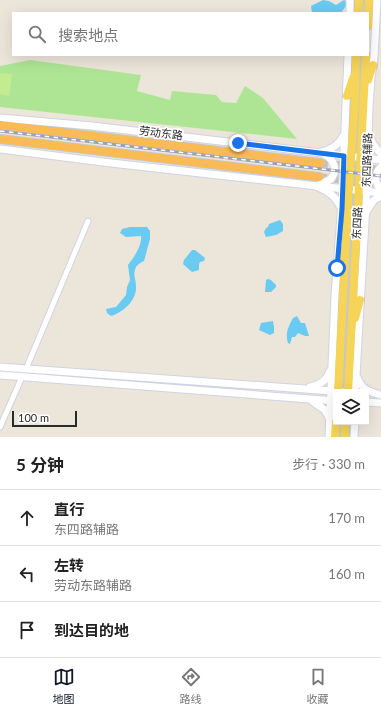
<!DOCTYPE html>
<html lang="zh">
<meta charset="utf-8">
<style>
body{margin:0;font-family:Lato,"Noto Sans SC",sans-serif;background:#f2f2f2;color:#222}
.controls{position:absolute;right:12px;bottom:12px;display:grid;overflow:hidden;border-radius:0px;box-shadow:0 4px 16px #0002}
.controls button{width:36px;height:36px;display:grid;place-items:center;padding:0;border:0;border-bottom:1px solid #e0e0e0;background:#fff;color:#222;font:20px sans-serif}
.scale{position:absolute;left:12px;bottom:10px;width:65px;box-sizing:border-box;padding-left:4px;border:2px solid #292929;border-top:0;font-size:11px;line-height:14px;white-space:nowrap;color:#292929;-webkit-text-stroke:3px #fff;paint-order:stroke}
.stop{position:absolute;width:12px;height:12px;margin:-9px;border:3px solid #1a73e8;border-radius:50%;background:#fff}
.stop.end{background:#1a73e8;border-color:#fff;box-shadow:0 1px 4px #0008}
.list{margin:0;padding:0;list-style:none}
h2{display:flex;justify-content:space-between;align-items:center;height:52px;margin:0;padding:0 16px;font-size:17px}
h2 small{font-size:13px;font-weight:400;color:#767676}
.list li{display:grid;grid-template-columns:26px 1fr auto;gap:12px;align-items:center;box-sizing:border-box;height:56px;padding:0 16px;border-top:1px solid #e0e0e0}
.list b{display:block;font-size:15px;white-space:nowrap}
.list p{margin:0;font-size:13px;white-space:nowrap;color:#767676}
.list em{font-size:13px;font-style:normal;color:#767676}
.icon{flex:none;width:22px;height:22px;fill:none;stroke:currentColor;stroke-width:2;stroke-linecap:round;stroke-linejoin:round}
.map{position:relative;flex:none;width:381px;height:437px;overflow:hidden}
.search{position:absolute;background:#fff;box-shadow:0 4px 16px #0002;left:12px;right:12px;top:12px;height:44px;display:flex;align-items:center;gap:10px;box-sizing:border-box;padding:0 14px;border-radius:0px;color:#767676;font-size:15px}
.sheet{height:220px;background:#fff}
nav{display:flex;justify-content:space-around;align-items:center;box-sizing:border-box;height:56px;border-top:1px solid #e0e0e0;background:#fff;font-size:11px;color:#767676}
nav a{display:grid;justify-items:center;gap:2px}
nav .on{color:#111827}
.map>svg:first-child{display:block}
.green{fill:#aee595}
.pitch{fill:#c3ec90}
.water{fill:#69caf2}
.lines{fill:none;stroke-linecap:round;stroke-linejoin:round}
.trunk-tunnel{stroke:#c5bfb7;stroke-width:8;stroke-dasharray:8 4;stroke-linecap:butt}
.minor-casing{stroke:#cfd3e3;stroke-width:7}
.secondary-casing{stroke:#cfd3e3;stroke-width:9}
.primary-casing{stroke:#c7c7c7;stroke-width:10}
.trunk-casing{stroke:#c7c7c7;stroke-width:10}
.minor{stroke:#fff;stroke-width:5}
.secondary{stroke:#fff;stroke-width:7}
.primary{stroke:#f5d457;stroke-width:8}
.trunk{stroke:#faba54;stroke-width:8}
.rail-casing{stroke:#9da0b4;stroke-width:3}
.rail{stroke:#fff;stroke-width:1.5;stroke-dasharray:4.5;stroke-linecap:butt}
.route{stroke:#1a73e8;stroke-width:5}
.labels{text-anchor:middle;stroke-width:3.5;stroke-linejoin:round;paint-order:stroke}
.street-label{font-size:11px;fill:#292929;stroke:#fff}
</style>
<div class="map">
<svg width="381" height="437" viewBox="0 0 381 437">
<rect width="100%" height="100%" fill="#ece5da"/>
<!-- green -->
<path class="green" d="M 30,60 L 141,75 L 137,91 L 170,100 L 172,91 L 216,95 L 222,102 L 236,103 L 245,86 L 263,98 L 297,139 L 0,107 L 0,66 Z"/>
<!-- pitch -->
<path class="pitch" d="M 0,73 L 12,74 L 9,96 L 0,94 Z"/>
<!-- water -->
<path class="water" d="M 323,0 L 329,1 L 336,5 L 344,0 L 348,3 L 341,13 L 312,13 L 311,6 Z
M 280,220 L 283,224 L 283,231 L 276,235 L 266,237 L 264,232 L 266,228 L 268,227 L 269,224 Z
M 130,227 L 147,227 L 150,231 L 150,239 L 144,261 C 140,263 136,265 135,270 C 133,275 136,280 136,286 C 137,300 124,312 111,316 L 107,313 L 106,309 L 116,307 L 126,295 L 127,287 L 130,280 L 128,265 C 134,257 142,246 141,236 L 126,237 L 120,233 L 122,229 Z
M 192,250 L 195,250 L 205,258 L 204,261 L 200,262 L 199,264 L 199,270 L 192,272 L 183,264 L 184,260 Z
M 268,279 L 271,280 L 276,285 L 276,287 L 271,292 L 265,292 L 266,280 Z
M 297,316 L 301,323 L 305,323 L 309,336 L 305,336 L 298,333 L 295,337 L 292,337 L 290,344 L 288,343 C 285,334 288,327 293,318 Z
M 273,321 L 274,327 L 274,333 L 270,335 L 259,330 L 261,323 Z"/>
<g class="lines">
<!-- trunk-tunnel -->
<path class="trunk-tunnel" d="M 320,163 L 381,170
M 319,177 L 381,184"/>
<defs>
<path id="minor" d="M 26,369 L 88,221
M 0,427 L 22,377"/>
<path id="secondary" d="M 350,13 L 350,0
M 0,118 L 92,126 L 381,160
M 369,136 L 373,144 L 381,154
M 0,149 L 111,163 L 381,193
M 321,152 C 331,150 339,145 344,135
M 381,167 C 374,174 374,182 381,190
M 319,185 L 331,179 C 338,170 334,159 324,154
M 318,187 C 328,191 337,197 341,208
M 366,212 L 374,200 L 381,196
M 0,367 L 346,392
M 0,375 L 336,401
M 357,377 C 361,389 369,392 381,395
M 310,387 C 320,385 327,381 330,371
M 355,392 L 366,205 L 369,107 L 371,78 L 374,57 L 377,0
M 312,401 L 325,410 L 329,418
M 366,402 L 381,403
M 329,437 L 335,295 L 342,202 L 348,55
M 354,437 L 355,422"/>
<path id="primary" d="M 358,13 L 359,0
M 368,25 L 369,0
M 368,80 L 373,65
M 347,96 L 353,78
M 337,268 L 343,250
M 355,318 L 360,300
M 338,392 L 348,202 L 355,100 L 356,55
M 348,392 L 366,55
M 335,437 L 336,422
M 345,437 L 345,422"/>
<path id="trunk" d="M 0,125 L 320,163
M 0,139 L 319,177"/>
</defs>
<!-- minor casing -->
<use href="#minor" class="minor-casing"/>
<!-- secondary casing -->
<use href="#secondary" class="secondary-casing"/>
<!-- primary casing -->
<use href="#primary" class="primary-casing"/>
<!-- trunk casing -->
<use href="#trunk" class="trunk-casing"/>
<!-- minor -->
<use href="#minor" class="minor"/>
<!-- secondary -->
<use href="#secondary" class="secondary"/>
<!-- primary -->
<use href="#primary" class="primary"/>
<!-- trunk -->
<use href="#trunk" class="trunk"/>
<defs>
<path id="rail" d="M 0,131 L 381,176"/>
</defs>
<!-- rail casing -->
<use href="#rail" class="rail-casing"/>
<!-- rail -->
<use href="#rail" class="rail"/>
</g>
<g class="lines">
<!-- route -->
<path class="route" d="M 238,143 L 344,156 L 342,209 L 337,268"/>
</g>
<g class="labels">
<!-- street labels -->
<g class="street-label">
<text transform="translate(161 133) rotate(7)" y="4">劳动东路</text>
<text transform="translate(367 160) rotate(-88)" y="4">东四路辅路</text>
<text transform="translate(357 223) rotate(-87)" y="4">东四路</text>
</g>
</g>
</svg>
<div class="controls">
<button><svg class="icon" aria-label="layers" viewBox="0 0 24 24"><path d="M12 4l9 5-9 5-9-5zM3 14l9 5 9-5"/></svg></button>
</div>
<div class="scale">100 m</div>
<div class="stop" style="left:337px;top:268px"></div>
<div class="stop end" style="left:238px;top:143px"></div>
<div class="search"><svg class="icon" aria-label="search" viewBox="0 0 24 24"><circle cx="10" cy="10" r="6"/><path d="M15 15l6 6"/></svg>搜索地点</div>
</div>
<section class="sheet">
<h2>5 分钟<small>步行 · 330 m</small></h2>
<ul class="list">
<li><svg class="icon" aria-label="ahead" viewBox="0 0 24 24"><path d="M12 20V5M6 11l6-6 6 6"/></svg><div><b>直行</b><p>东四路辅路</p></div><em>170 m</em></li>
<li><svg class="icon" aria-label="left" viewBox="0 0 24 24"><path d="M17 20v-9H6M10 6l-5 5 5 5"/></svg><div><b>左转</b><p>劳动东路辅路</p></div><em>160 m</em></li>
<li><svg class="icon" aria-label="arrive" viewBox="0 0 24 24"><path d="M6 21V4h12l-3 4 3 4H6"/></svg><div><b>到达目的地</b></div></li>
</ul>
</section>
<nav>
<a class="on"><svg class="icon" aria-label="map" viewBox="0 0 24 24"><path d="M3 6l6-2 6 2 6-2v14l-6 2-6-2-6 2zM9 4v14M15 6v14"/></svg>地图</a>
<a><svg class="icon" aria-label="directions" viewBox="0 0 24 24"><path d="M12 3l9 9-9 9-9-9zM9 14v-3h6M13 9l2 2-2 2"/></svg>路线</a>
<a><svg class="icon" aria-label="saved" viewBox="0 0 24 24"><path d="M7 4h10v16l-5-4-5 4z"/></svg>收藏</a>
</nav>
